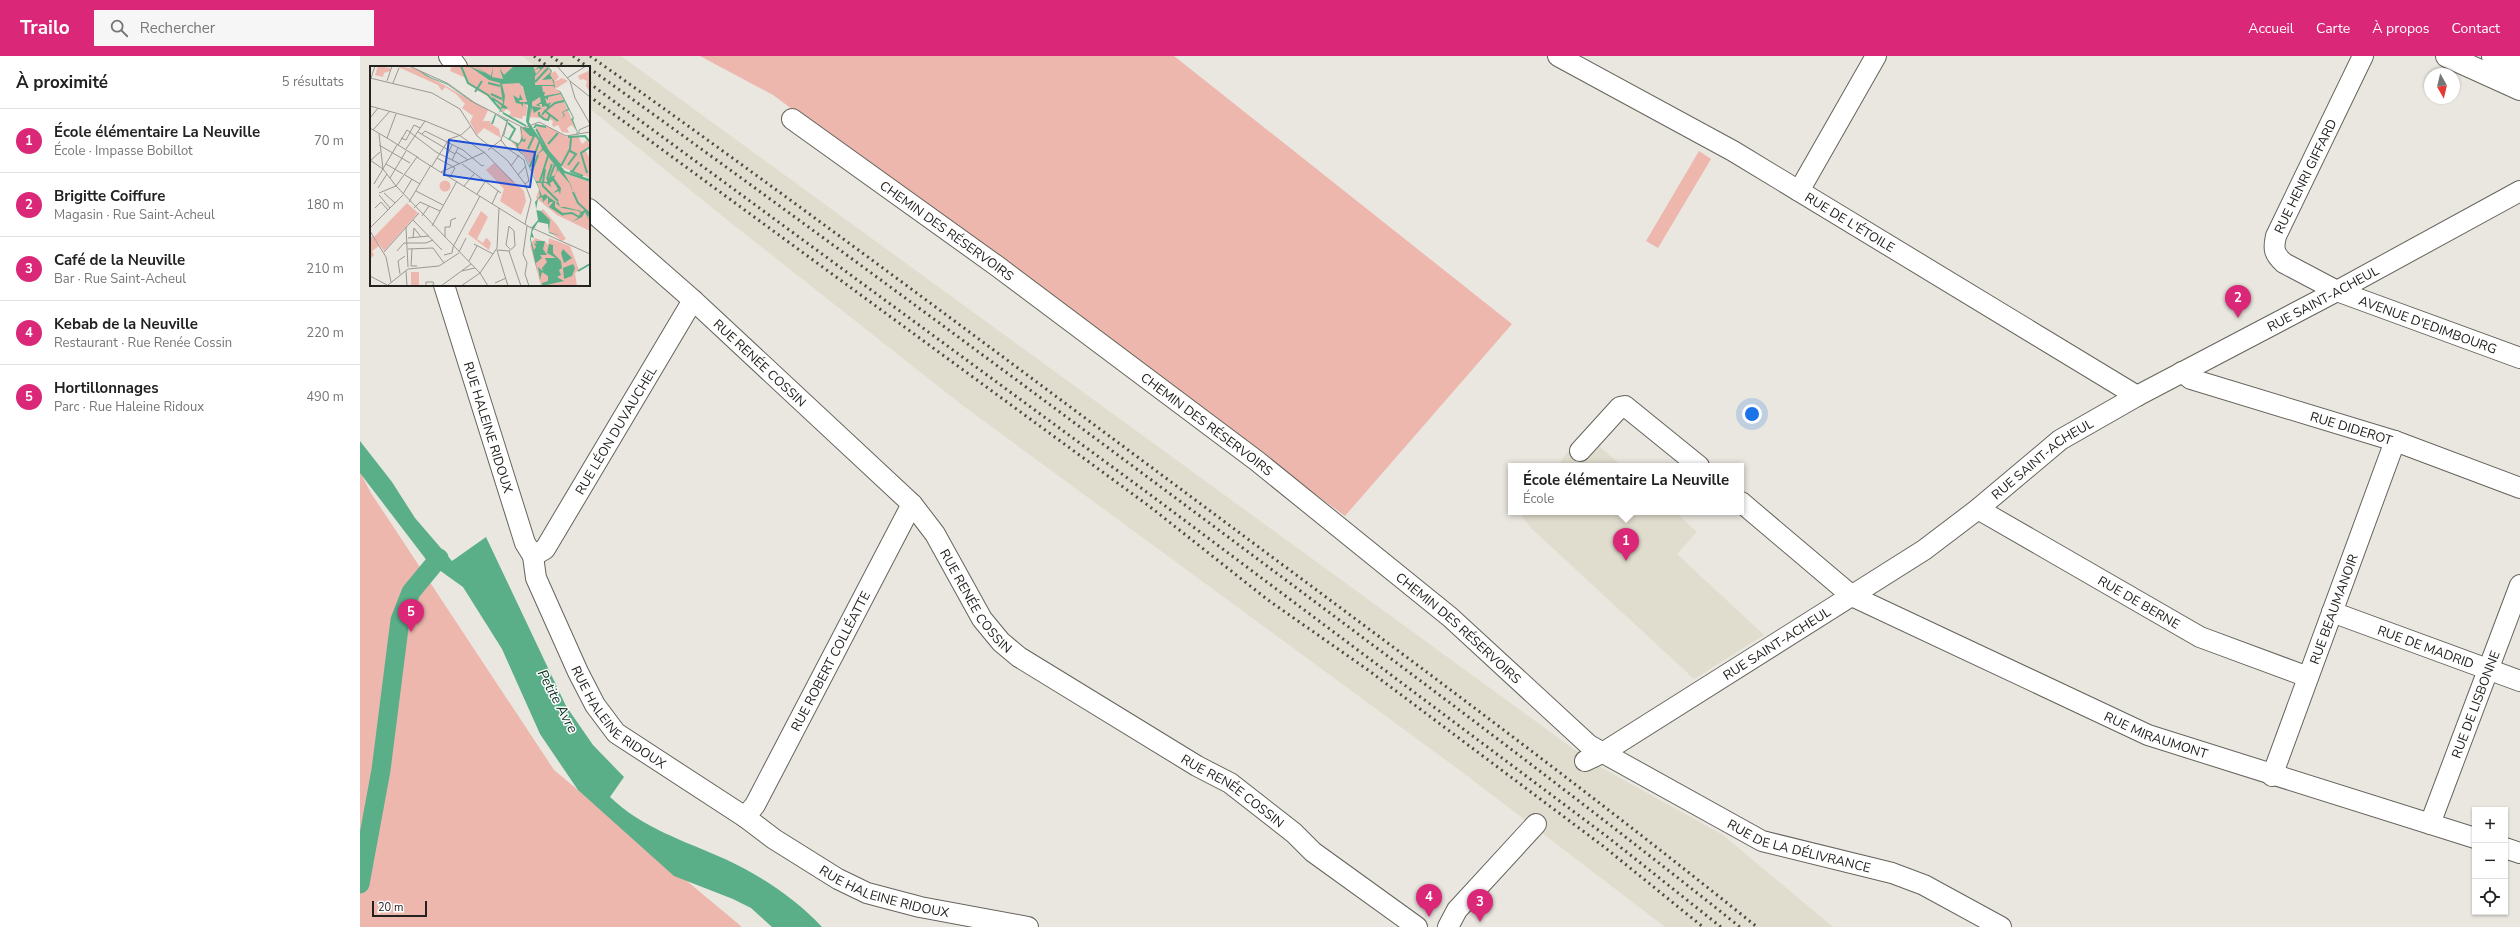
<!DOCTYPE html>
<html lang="fr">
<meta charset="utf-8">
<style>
body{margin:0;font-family:"Nunito Sans",sans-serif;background:#f6f6f6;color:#222}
.controls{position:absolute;right:12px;bottom:12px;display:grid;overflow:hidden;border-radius:0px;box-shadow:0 1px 3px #0004}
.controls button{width:36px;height:36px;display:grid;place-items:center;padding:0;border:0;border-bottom:1px solid #e0e0e0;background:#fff;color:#222;font:20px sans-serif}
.compass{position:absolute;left:2064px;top:12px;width:36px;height:36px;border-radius:50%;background:#fff;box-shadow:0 1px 3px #0004;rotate:172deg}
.scale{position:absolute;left:12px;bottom:10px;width:55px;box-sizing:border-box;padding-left:4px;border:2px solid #23221f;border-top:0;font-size:11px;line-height:14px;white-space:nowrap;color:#23221f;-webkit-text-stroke:3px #fff;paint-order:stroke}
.you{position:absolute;left:1392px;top:358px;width:14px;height:14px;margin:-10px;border:3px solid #fff;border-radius:50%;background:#1a73e8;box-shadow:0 0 0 6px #1a73e833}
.badge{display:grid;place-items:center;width:26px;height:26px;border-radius:50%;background:#db2777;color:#fff;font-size:13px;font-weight:700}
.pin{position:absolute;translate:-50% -33px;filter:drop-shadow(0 1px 2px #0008)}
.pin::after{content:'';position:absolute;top:21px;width:14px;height:12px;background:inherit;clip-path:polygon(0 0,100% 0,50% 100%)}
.popup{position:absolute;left:1148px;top:407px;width:236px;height:52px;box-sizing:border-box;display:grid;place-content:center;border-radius:0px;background:#fff;filter:drop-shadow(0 1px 3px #0005);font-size:13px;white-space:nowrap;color:#767676}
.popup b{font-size:15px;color:#222}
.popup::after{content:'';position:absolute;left:50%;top:100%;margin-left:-8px;border:8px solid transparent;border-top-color:#fff}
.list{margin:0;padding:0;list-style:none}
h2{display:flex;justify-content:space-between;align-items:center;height:52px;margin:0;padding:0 16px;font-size:17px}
h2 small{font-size:13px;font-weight:400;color:#767676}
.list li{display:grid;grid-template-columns:26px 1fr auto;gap:12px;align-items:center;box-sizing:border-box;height:64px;padding:0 16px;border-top:1px solid #e0e0e0}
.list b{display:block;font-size:15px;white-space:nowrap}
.list p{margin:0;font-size:13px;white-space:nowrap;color:#767676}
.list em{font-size:13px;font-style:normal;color:#767676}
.icon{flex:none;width:22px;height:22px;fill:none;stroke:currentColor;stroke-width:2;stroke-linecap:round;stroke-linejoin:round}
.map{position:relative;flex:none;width:2160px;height:871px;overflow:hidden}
header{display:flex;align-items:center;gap:24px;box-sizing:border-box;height:56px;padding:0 20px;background:#db2777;color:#fff}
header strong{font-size:19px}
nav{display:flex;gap:22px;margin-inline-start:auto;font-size:14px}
.search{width:280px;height:36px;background:#f6f6f6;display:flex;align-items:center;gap:10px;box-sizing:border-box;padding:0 14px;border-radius:0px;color:#767676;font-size:15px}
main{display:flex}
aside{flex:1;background:#fff}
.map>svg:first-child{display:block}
.built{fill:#e1ddce}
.green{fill:#edb7ae}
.water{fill:#5aaf89}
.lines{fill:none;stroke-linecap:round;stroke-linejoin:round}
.canal{stroke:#5aaf89;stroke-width:19}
.minor-casing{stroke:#65645c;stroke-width:22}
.primary-casing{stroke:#65645c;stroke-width:24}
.minor{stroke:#fff;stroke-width:20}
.primary{stroke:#fff;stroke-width:22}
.rail{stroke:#4d4c48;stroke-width:3;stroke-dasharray:2 4;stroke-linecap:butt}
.labels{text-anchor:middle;stroke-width:3;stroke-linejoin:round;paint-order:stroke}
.street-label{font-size:13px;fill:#23221f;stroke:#fff}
.water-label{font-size:14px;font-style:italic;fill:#093121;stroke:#fff}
.inset-river{fill:none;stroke:#5aaf89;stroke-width:2}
.inset-road{fill:none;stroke:#9a9892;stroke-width:1}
.view{fill:#1d4ed8;fill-opacity:0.15;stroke:#1d4ed8;stroke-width:2}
.inset-edge{fill:none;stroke:#23221f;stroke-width:2}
</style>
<header>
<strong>Trailo</strong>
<div class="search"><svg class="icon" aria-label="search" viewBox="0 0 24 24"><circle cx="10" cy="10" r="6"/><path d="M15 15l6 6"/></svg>Rechercher</div>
<nav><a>Accueil</a><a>Carte</a><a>À propos</a><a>Contact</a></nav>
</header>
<main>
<aside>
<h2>À proximité<small>5 résultats</small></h2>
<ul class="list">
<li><span class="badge">1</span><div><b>École élémentaire La Neuville</b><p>École · Impasse Bobillot</p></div><em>70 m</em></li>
<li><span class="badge">2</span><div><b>Brigitte Coiffure</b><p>Magasin · Rue Saint-Acheul</p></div><em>180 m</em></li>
<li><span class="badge">3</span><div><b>Café de la Neuville</b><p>Bar · Rue Saint-Acheul</p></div><em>210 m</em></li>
<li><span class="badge">4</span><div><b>Kebab de la Neuville</b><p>Restaurant · Rue Renée Cossin</p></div><em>220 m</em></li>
<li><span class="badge">5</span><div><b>Hortillonnages</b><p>Parc · Rue Haleine Ridoux</p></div><em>490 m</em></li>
</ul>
</aside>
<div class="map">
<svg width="2160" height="871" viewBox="0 0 2160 871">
<rect width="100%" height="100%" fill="#e9e7df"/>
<!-- built -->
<path class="built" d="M 162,0 L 261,0 L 1233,707 L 1363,779 L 1473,871 L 1305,871 L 1102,716 L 602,349 L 366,163 L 229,52 L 229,11 L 176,11 Z
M 1239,390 L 1262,410 L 1198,410 L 1208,395 L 1226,404 Z
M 1166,456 L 1315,456 L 1337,476 L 1317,498 L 1404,579 L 1334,623 L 1172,473 L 1162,461 Z"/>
<!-- green -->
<path class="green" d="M 340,0 L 814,0 L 1152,268 L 985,460 L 413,39 Z
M 1339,95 L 1351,103 L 1298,192 L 1286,185 Z
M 0,416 L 11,437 L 194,714 L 382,871 L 0,871 Z"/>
<!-- water -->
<path class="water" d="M 0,385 L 32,426 L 55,462 L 92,505 L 126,481 L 206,650 L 233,689 L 264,721 L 250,741 C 282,772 325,785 365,803 C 400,819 436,843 462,871 L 412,871 L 391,852 L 373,843 L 314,820 L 218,734 L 180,678 L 142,593 L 103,531 L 68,506 L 0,417 Z"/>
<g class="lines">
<!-- canal -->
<path class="canal" d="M 0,828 L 21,714 L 40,564 L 51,536 L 79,502"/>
<defs>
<g id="minor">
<path d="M 89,0 L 97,11"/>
<path id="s1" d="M 1198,0 L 1373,95 L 1777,340"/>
<path id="s2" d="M 2003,0 L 1916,180 C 1913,193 1914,198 1924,207 L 1977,235 L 2160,302"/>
<path id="s3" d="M 432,63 L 637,210 L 897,405 L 1090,561 L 1229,689 L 1402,785 L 1532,817 L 1564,829 L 1641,871"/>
<path d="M 1439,135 L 1516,0"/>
<path id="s4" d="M 229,153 L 333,244 L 552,448 L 575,478 L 622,563 L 641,586 L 659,601 L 837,710 L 870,727 L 934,777 L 953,796 L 1057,871"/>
<path id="s5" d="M 84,229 L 165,487 L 173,500 L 176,522 L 218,616 L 235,649 L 256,677 L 385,761 L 414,783 L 478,823 L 507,837 L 560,851 L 668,871"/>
<path id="s6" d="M 1822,316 L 1831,323 L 2035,385 L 2160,432"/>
<path d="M 1220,395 L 1260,351 L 1265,350 L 1339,410"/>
<path id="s7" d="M 1381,446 L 1492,540 L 1788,679 L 2115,782"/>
<path id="s8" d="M 1618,453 L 1840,581 L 1948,621"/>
<path id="s9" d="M 173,500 L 185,493 L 333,244"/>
<path id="s10" d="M 1972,556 L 2160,625"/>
<path id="s11" d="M 1225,705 L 1244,696 L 1564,494 L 1618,453 L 1700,384 L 1777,340 L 1977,235 L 2160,135"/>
<path id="s12" d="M 1912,720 L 2035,385"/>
<path id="s13" d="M 385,761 L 395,749 L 552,448"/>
<path id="s14" d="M 2070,768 L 2160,529"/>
<path d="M 2145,792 L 2160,797"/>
<path d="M 1088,871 L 1097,854 L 1176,768"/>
</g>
<path id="primary" d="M 2087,0 L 2160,33
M 2133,0 L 2160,12"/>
</defs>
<!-- minor casing -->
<use href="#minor" class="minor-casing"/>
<!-- primary casing -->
<use href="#primary" class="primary-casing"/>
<!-- minor -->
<use href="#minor" class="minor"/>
<!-- primary -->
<use href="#primary" class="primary"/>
<!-- rail -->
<path class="rail" d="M 174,0 L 189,11
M 191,0 L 206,11
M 213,0 L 228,11
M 230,0 C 431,142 628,290 826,437 C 1018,580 1211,721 1397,871
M 229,12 C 438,162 645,315 852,469 C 1029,601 1207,733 1380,871
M 229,27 L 792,440 L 1249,782 L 1361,871
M 229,40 L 789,450 L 908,544 L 1008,614 L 1243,790 L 1343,871"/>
</g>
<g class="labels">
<!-- street labels -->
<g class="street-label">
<text transform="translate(1945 120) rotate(-64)" y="5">RUE HENRI GIFFARD</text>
<text dy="5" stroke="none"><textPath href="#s1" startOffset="336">RUE DE L'ÉTOILE</textPath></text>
<text dy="5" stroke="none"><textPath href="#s3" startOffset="191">CHEMIN DES RÉSERVOIRS</textPath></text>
<text dy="5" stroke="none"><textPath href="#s11" startOffset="873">RUE SAINT-ACHEUL</textPath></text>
<text dy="5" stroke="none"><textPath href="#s2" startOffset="387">AVENUE D'EDIMBOURG</textPath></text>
<text dy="5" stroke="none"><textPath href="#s4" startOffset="230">RUE RENÉE COSSIN</textPath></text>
<text dy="5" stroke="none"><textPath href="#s3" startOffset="515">CHEMIN DES RÉSERVOIRS</textPath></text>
<text dy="5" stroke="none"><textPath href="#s5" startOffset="149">RUE HALEINE RIDOUX</textPath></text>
<text dy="5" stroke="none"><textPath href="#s6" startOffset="179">RUE DIDEROT</textPath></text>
<text dy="5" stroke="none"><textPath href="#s9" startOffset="152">RUE LÉON DUVAUCHEL</textPath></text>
<text dy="5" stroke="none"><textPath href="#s11" startOffset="549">RUE SAINT-ACHEUL</textPath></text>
<text dy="5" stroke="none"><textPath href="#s4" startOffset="554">RUE RENÉE COSSIN</textPath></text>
<text dy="5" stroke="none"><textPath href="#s8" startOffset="186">RUE DE BERNE</textPath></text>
<text dy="5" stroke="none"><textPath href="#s12" startOffset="178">RUE BEAUMANOIR</textPath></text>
<text dy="5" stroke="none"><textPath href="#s3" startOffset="839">CHEMIN DES RÉSERVOIRS</textPath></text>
<text dy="5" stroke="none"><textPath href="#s11" startOffset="225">RUE SAINT-ACHEUL</textPath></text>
<text dy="5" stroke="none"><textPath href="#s10" startOffset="100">RUE DE MADRID</textPath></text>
<text dy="5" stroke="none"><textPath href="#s13" startOffset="178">RUE ROBERT COLLÉATTE</textPath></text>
<text dy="5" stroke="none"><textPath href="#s14" startOffset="128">RUE DE LISBONNE</textPath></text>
<text dy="5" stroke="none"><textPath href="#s5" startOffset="473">RUE HALEINE RIDOUX</textPath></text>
<text dy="5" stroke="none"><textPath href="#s7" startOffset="480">RUE MIRAUMONT</textPath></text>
<text dy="5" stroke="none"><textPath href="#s4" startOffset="878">RUE RENÉE COSSIN</textPath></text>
<text dy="5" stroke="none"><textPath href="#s3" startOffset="1249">RUE DE LA DÉLIVRANCE</textPath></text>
<text dy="5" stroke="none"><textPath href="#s5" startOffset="797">RUE HALEINE RIDOUX</textPath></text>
</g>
<!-- water labels -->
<g class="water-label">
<text transform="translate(198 645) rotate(62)" y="5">Petite Avre</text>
</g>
</g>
<!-- overview -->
<g transform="translate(10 10)">
<rect width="220" height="220" fill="#e9e7df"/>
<path d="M 8,0 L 20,2 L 20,5 L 14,7 L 13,11 L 5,9 ZM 26,0 L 46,3 L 118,44 L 113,55 L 121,55 L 120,57 L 129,63 L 131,72 L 114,62 L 107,69 L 100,56 L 103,50 L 92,42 L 95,38 L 86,28 L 75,21 L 72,25 L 68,19 ZM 82,0 L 178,0 L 182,7 L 185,5 L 189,11 L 184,16 L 192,12 L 198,15 L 185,23 L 190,25 L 207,66 L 202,59 L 197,62 L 199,67 L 192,66 L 188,59 L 184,61 L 182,59 L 183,55 L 179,53 L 160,51 L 160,28 L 151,13 L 137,13 L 137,17 L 150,17 L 156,28 L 157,43 L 156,50 L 153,50 L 152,53 L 139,50 L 141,46 L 136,43 L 133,47 L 128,40 L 127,35 L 108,25 L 98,17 L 96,12 L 80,5 ZM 220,4 L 220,27 L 216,20 L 217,15 L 213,13 L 210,14 L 208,10 ZM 167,58 L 179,61 L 196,71 L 208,70 L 212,78 L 217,74 L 220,80 L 215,83 L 220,93 L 220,112 L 194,102 L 178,85 L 166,63 ZM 150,61 L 161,63 L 190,106 L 220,116 L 220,165 L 187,149 L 166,132 L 169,123 L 162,104 L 156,92 L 140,74 L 146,77 L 151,76 ZM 124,97 L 154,125 L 156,135 L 151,149 L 130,135 L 134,123 L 116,104 ZM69.5 120a5.5 5.5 0 1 1 11 0a5.5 5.5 0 1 1-11 0ZM 37,137 L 48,147 L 14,185 L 4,171 ZM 173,143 L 187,159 L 196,173 L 192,175 L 179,166 L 180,156 L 171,145 ZM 111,145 L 118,151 L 107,173 L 113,177 L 116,172 L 118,173 L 121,177 L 119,184 L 98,168 ZM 3,170 L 9,180 L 2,185 L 4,189 L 0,193 L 0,172 ZM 165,172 L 176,176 L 178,179 L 179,172 L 200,180 L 209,204 L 205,207 L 207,220 L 171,220 L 160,179 ZM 41,206 L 49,206 L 49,219 L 41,220 Z" fill="#edb7ae"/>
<path d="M 99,0 L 115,7 L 105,0 L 121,10 L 123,0 L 122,11 L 133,13 L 129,0 L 133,0 L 129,1 L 134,9 L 144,0 L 163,0 L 166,8 L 170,4 L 169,2 L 165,4 L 169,0 L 175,0 L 165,10 L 165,19 L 184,19 L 182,13 L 172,14 L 181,6 L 178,0 L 182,5 L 180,9 L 184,15 L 185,22 L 191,26 L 204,52 L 203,54 L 208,67 L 206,69 L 207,66 L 201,53 L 203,52 L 199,44 L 193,46 L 195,50 L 191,53 L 194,50 L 192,46 L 198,43 L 191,28 L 178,31 L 178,34 L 175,32 L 177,38 L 181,36 L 178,43 L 176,40 L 172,41 L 172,38 L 169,38 L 170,41 L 166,39 L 171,36 L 170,31 L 162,36 L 162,40 L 172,42 L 164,47 L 162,41 L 160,54 L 161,43 L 161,41 L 159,56 L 178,85 L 195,105 L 220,113 L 220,116 L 194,107 L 201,119 L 203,127 L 200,118 L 188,104 L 184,112 L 191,122 L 190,129 L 189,125 L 183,127 L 188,123 L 183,115 L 180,117 L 181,121 L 176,117 L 167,117 L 172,130 L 175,128 L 187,137 L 188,135 L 193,132 L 188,135 L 190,141 L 195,141 L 207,144 L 209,144 L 211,146 L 215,144 L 220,146 L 218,151 L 220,156 L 215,146 L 212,151 L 202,156 L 209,151 L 209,148 L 211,149 L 209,145 L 192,142 L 189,140 L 185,136 L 185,141 L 194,148 L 193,150 L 179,141 L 183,136 L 180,136 L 178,139 L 178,131 L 173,136 L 172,131 L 168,133 L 166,144 L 171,145 L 180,154 L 179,166 L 192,170 L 179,167 L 178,158 L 168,156 L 162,166 L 164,172 L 161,171 L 161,174 L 164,184 L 166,181 L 164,177 L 167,178 L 165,175 L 175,175 L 173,183 L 177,189 L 170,189 L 172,192 L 166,197 L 167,205 L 160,173 L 162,161 L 168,154 L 165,136 L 170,130 L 169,123 L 154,90 L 147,84 L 146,78 L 133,70 L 137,56 L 126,49 L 123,58 L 121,58 L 125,48 L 102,36 L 78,19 L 58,11 L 46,3 L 41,2 L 47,3 L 60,11 L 78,18 L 103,36 L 138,55 L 134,70 L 149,78 L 152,70 L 150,61 L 159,62 L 156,55 L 158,39 L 153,37 L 153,41 L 151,38 L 146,37 L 143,29 L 149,33 L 150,28 L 153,34 L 149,34 L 150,36 L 157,36 L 153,21 L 149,17 L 132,18 L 135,30 L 134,38 L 131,44 L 133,47 L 130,45 L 128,48 L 133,37 L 130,17 L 119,14 ZM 172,20 L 183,20 L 191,27 L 174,30 L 175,26 L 173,26 ZM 151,61 L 160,70 L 166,71 L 170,77 L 172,83 L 166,90 L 173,84 L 187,102 L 186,109 L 177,112 L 177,116 L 166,115 L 155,91 L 149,84 L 148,80 L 152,75 L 155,76 L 156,72 L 153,74 ZM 179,178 L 183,179 L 183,187 L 191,195 L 192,202 L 189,204 L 191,209 L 187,211 L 194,215 L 172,220 L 172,217 L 178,215 L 178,210 L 172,206 L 170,214 L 168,201 L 173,205 L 172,202 L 177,196 L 175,192 L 186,192 L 177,187 ZM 193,183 L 202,192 L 194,197 L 191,187 ZM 203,198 L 205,202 L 202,210 L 194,213 L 193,202 Z" fill="#5aaf89" fill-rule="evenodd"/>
<path class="inset-river" d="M 91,0 L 98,17 L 118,29 L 130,43M 165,16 L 178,2M 118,17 L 130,20M 105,26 L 112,15M 121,28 L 132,33M 122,32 L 137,42 L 132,41M 175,45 L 185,37 L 194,35M 169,46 L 169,49 L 174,53 L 178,54 L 180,48M 133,47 L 156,60M 172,49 L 175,45 L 188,55M 138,57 L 145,63 L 139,74M 164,62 L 166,59 L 176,61M 166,63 L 178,85 L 191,100M 198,71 L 215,70 L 220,76M 178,78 L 188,67M 158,83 L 164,70M 198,99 L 206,88 L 200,85M 191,100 L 200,83 L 201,72M 160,101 L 170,74M 162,105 L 168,89M 200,105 L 213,110M 202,106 L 209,96M 217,107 L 211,87 L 220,81M 180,111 L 185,98M 177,113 L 182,98M 170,115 L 178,90M 172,116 L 173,120 L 188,135M 173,116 L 175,103M 203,126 L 208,137 L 220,148M 192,148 L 202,147 L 209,151M 208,205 L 220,198"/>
<path class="inset-road" d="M 39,0 L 77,17 L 105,37 L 154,62 L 169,56 L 196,70 L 220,66M 187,0 L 200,15 L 220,31M 0,12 L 62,27 L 90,43 L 107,70 L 137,94 L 155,118 L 161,134 L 155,158M 1,12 L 5,0M 197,12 L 216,0M 17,15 L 22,0M 200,15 L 205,32 L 220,58M 23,17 L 29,2M 0,40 L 55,55 L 89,69 L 115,87 L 143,116M 0,52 L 8,42M 0,62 L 17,72M 3,64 L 20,45M 48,66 L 85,88M 209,67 L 209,64 L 220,59M 9,68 L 13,103 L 26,120M 52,68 L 55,65 L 93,84 L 112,100 L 114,99M 17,72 L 26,48M 17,72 L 49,92M 31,72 L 36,74 L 44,59 L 50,62M 131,74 L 137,82 L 154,94 L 159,115 L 155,118M 9,79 L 40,97M 28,79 L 37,64 L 66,86 L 90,98M 36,83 L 55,55M 118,84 L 131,74 L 138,53M 86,86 L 98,94M 76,91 L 82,79M 48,92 L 72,107M 67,92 L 85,102 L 80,111M 0,94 L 13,103M 82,94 L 88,82M 0,95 L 10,86M 16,98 L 33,108M 92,98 L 131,127M 62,100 L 79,73 L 91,69 L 101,60M 141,100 L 149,89M 71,106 L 115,86M 71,106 L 161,162M 35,109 L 50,118M 148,109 L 156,100M 20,112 L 36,85M 4,118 L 27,79M 26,120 L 110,207 L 118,220M 94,120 L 104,108M 8,122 L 17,108M 46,125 L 73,139M 9,127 L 26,120 L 47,91M 14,127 L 25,137M 33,128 L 42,113M 107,128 L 115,116M 9,129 L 20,142M 39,136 L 61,99M 122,138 L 128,125M 5,142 L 11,136 L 18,144M 44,142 L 50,136 L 70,145M 52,150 L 59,140M 43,154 L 72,184M 62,160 L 87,115M 157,160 L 153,188 L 157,197 L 155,208 L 159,220M 36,161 L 38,201M 160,161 L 220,188M 0,162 L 33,129M 0,165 L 16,191 L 21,216M 75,171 L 75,161 L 80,161 L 81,154 L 86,152M 38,172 L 59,170M 43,172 L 44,162 L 51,171M 104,178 L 123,188M 83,181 L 110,130M 38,183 L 63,182 L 74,197M 42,183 L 41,200 L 47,200M 127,184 L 139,185 L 151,220M 127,184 L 138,220M 27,185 L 34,177 L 56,177 L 63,174M 139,185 L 145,180 L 144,165 L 139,160 L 136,179 L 140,183M 14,186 L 49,147M 89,186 L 96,172M 74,189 L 82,187 L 83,181M 99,195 L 107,180M 36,205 L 37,220M 92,205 L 105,202M 30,208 L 28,195 L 35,190M 0,210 L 17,219M 125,217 L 136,212M 18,219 L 38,203 L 69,200 L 89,187M 56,220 L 56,216 L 63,216 L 64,217 L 62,220M 71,220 L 101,198M 91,220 L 110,207 L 127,182 L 129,142"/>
<path class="view" d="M 79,74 L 165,86 L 160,121 L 74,109 Z"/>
<rect width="220" height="220" class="inset-edge"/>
</g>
</svg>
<div class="controls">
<button>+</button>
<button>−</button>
<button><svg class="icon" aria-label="locate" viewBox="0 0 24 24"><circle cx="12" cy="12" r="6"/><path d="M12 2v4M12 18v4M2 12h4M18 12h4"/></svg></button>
</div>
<svg class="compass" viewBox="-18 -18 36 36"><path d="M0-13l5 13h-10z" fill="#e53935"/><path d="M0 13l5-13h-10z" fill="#767676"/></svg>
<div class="scale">20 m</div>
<div class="you"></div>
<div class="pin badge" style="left:1266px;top:505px">1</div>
<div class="popup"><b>École élémentaire La Neuville</b>École</div>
<div class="pin badge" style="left:1878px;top:262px">2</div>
<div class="pin badge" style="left:1120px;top:866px">3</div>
<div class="pin badge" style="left:1069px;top:861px">4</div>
<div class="pin badge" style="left:51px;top:576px">5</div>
</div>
</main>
